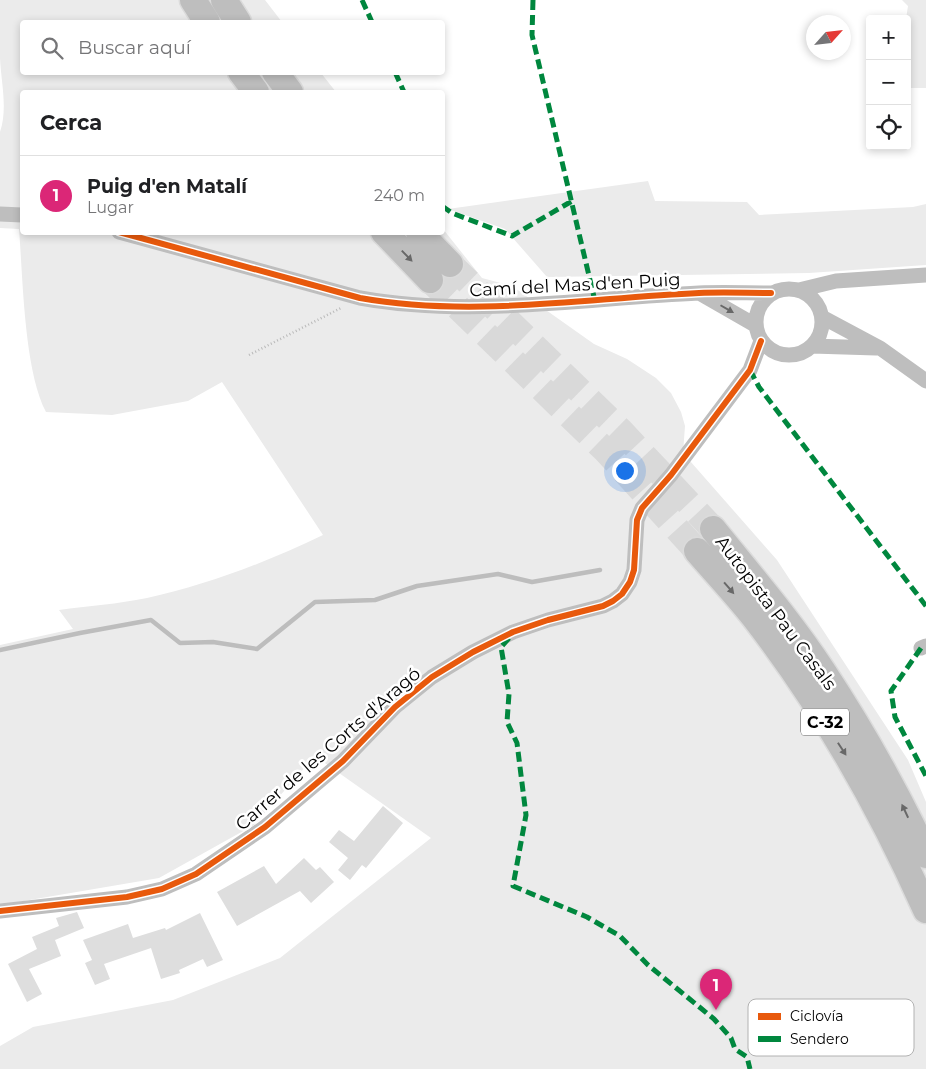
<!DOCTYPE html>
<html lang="es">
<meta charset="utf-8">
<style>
body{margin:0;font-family:Montserrat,sans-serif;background:#f6f6f6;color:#202124}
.controls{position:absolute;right:15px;top:15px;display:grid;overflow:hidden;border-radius:5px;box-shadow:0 2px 8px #0003}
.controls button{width:45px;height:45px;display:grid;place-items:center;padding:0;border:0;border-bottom:1px solid #e0e0e0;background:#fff;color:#202124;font:25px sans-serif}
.compass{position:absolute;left:806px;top:15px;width:45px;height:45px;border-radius:50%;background:#fff;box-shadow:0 2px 8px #0003;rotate:63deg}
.you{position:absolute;left:624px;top:470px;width:18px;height:18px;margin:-12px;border:4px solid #fff;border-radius:50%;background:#1a73e8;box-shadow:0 0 0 8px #1a73e833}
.badge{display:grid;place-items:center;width:32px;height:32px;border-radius:50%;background:#db2777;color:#fff;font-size:16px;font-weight:700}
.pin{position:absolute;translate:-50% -41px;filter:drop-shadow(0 1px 2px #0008)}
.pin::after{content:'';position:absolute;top:26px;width:18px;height:15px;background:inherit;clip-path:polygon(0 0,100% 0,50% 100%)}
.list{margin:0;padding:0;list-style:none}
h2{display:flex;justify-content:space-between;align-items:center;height:65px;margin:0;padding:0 20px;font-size:21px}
h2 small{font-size:16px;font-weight:400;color:#757577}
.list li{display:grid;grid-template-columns:32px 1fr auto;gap:15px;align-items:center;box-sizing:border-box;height:80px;padding:0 20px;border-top:1px solid #e0e0e0}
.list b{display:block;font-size:19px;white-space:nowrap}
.list p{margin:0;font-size:16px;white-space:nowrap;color:#757577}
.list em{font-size:16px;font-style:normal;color:#757577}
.icon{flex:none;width:28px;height:28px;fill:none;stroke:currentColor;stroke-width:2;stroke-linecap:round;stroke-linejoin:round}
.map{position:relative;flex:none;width:926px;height:1069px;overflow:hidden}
.search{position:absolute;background:#fff;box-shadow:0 2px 8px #0003;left:20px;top:20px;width:425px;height:55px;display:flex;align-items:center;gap:12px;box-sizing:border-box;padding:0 18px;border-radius:5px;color:#757577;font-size:19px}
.panel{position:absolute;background:#fff;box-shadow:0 2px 8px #0003;left:20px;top:90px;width:425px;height:145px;border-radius:5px}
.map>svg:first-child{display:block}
.green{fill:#ebebeb}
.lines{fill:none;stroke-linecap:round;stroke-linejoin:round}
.stream{stroke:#bdbdbd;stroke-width:4.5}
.building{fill:#dedede}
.motorway-tunnel{stroke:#d9d9d9;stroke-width:26;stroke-dasharray:26 13;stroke-linecap:butt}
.motorway-casing{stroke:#dbdbdb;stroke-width:29}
.path{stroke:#b9b9b9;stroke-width:2.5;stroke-dasharray:1 2.5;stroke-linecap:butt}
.minor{stroke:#bebebe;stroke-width:15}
.motorway{stroke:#bebebe;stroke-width:26}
.quiet{stroke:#00873e;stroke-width:5;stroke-dasharray:10 5;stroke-linecap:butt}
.cycleway-casing{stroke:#fff;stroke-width:9}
.cycleway{stroke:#e8590c;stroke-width:6}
.oneway{fill:#686868}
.labels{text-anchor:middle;stroke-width:5;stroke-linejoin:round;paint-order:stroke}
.shield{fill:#fff;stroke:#4c4c4c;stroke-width:1}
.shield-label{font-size:16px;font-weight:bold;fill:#000}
.street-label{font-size:18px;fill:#000;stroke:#fff}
.key{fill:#fff;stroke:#b2b2b2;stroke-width:1}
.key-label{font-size:14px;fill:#000}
</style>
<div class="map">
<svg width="926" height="1069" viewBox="0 0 926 1069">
<rect width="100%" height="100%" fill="#fff"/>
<!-- green -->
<path class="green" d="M 0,0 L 265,0 L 282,22 L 22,22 L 22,72 L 321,73 L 336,92 L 22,92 L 22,232 L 442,232 L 443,229 L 482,278 L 512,286 L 594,344 L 627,359 L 656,378 L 671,393 L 681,412 L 685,426 L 683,453 L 777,560 L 908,760 L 926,802 L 926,1069 L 0,1069 L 0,1046 L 33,1027 L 173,1000 L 280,958 L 431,838 L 315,756 L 254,825 L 159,878 L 0,905 L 0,645 L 73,629 L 59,610 C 88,606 118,604 147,598 C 207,585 267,562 323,535 L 222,382 L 188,401 L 112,415 L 46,412 C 24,370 23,279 19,229 L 0,228 L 0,132 C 8,108 1,82 0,58 C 0,39 0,19 0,0 Z
M 902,0 L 926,0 L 926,88 L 907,88 L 906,19 L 908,6 Z
M 648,181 L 655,201 L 747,202 L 759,215 L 913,207 L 926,204 L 926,265 L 809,273 L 547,277 L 505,229 L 448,209 Z"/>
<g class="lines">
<!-- stream -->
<path class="stream" d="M 0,650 L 80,633 L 151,620 L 180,643 L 213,642 L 257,649 L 315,602 L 375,600 L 417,586 L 498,574 L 532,582 L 600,570"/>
</g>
<!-- building -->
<path class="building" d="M 383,806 L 403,823 L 366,868 L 362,865 L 350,880 L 338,870 L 348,858 L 329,842 L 339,830 L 354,841 Z
M 304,858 L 316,870 L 320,867 L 334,882 L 311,903 L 300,891 L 237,926 L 217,892 L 264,866 L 276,884 Z
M 77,912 L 84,928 L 55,940 L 61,956 L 29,969 L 42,994 L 27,1002 L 8,964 L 37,949 L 32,937 L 59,926 L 56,918 Z
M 200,913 L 223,960 L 207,967 L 203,959 L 179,970 L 180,973 L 161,979 L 151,948 L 104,964 L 110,979 L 95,985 L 85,963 L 92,960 L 83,940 L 128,924 L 133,938 L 165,928 L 166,930 Z"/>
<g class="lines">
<!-- motorway-tunnel -->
<path class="motorway-tunnel" d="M 450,264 L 620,430 L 713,529
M 430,280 L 606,451 L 697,551"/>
<defs>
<path id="motorway" d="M 193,0 L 207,22
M 224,0 L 238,22
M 241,72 L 256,92
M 275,72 L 290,92
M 384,232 L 430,280
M 419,232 L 450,264
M 713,529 C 750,575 789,620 822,670 C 861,729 896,791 926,855
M 697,551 C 716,573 736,594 754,617 C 823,706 880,807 926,910"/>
</defs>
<!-- motorway casing -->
<use href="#motorway" class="motorway-casing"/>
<!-- path -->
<path class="path" d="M 249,355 L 341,308"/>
<!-- minor -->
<path class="minor" d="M 0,214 L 22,215
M 119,232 L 360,298 C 472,318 586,298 699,293 C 723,292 747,293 771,293
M756 322a33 33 0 1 1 66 0a33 33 0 1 1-66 0Z
M 799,290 L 836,281 L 926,275
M 701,294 L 755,325
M 822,317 L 880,348 L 926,381
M 812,346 L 876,348
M 921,648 L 926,646
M 0,911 L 127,897 L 162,889 L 196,874 L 265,827 L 343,761 L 395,707 L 432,677 L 473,652 L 513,632 L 548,620 L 603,606 L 613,601 L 622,594 L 630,582 L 634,570 L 637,520 L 642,508 L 671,475 L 750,370 L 761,341"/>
<!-- motorway -->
<use href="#motorway" class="motorway"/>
<!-- quiet -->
<path class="quiet" d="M 362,0 L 372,22
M 533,0 L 532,35 L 595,301
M 395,72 L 404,92
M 442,206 L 452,213 L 512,236 L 572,201
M 750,370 L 759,387 L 926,606
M 509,638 L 501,647 L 509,694 L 507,722 L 517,743 L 526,815 L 513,886 L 587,917 L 620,936 L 648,965 L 714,1019 L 731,1038 L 735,1049 L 747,1057 L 750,1069
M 921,648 L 891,691 L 895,717 L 926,776"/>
<defs>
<path id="cycleway" d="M 119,232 L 360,298 C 472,318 586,298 699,293 C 723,292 747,293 771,293
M 0,911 L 127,897 L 162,889 L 196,874 L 265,827 L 343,761 L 395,707 L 432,677 L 473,652 L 513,632 L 548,620 L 603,606 L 613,601 L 622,594 L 630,582 L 634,570 L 637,520 L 642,508 L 671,475 L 750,370 L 761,341"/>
</defs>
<!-- cycleway casing -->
<use href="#cycleway" class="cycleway-casing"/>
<!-- cycleway -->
<use href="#cycleway" class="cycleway"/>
</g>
<!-- one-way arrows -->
<defs><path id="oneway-solid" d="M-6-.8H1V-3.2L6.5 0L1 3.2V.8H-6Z" transform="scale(1.25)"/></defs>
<g class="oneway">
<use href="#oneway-solid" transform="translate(407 256) rotate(46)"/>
<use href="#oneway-solid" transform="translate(727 309) rotate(30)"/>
<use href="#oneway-solid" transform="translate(729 588) rotate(49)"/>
<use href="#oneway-solid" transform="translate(842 749) rotate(57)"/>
<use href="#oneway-solid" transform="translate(905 811) rotate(-115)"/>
</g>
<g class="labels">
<!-- shield labels -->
<rect class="shield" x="801" y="708.5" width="48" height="27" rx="4"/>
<g class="shield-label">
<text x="825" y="728">C-32</text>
</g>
<!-- street labels -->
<g class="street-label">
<text transform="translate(575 285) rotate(-3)" y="6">Camí del Mas d'en Puig</text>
<text transform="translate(776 613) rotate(53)" y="6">Autopista Pau Casals</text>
<text transform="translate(328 749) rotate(-41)" y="6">Carrer de les Corts d'Aragó</text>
</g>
</g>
<!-- legend -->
<rect x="748" y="999" width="166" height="57" rx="8" class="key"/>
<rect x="758" y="1013" width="23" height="7" fill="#e8590c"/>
<rect x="758" y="1036" width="23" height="6" fill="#00873e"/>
<g class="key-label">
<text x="790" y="1021">Ciclovía</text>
<text x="790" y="1044">Sendero</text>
</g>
</svg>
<div class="controls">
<button>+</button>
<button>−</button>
<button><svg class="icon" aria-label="locate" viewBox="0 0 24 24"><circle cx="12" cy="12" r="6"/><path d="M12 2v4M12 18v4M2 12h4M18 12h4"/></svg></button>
</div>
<svg class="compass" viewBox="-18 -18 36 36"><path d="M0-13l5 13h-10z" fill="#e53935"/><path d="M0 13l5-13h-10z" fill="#757577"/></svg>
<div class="you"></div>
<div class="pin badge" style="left:716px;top:1010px">1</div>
<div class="search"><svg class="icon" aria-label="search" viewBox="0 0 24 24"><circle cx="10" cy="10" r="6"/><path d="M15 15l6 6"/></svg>Buscar aquí</div>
<section class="panel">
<h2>Cerca<small></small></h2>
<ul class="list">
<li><span class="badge">1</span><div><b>Puig d'en Matalí</b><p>Lugar</p></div><em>240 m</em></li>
</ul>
</section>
</div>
